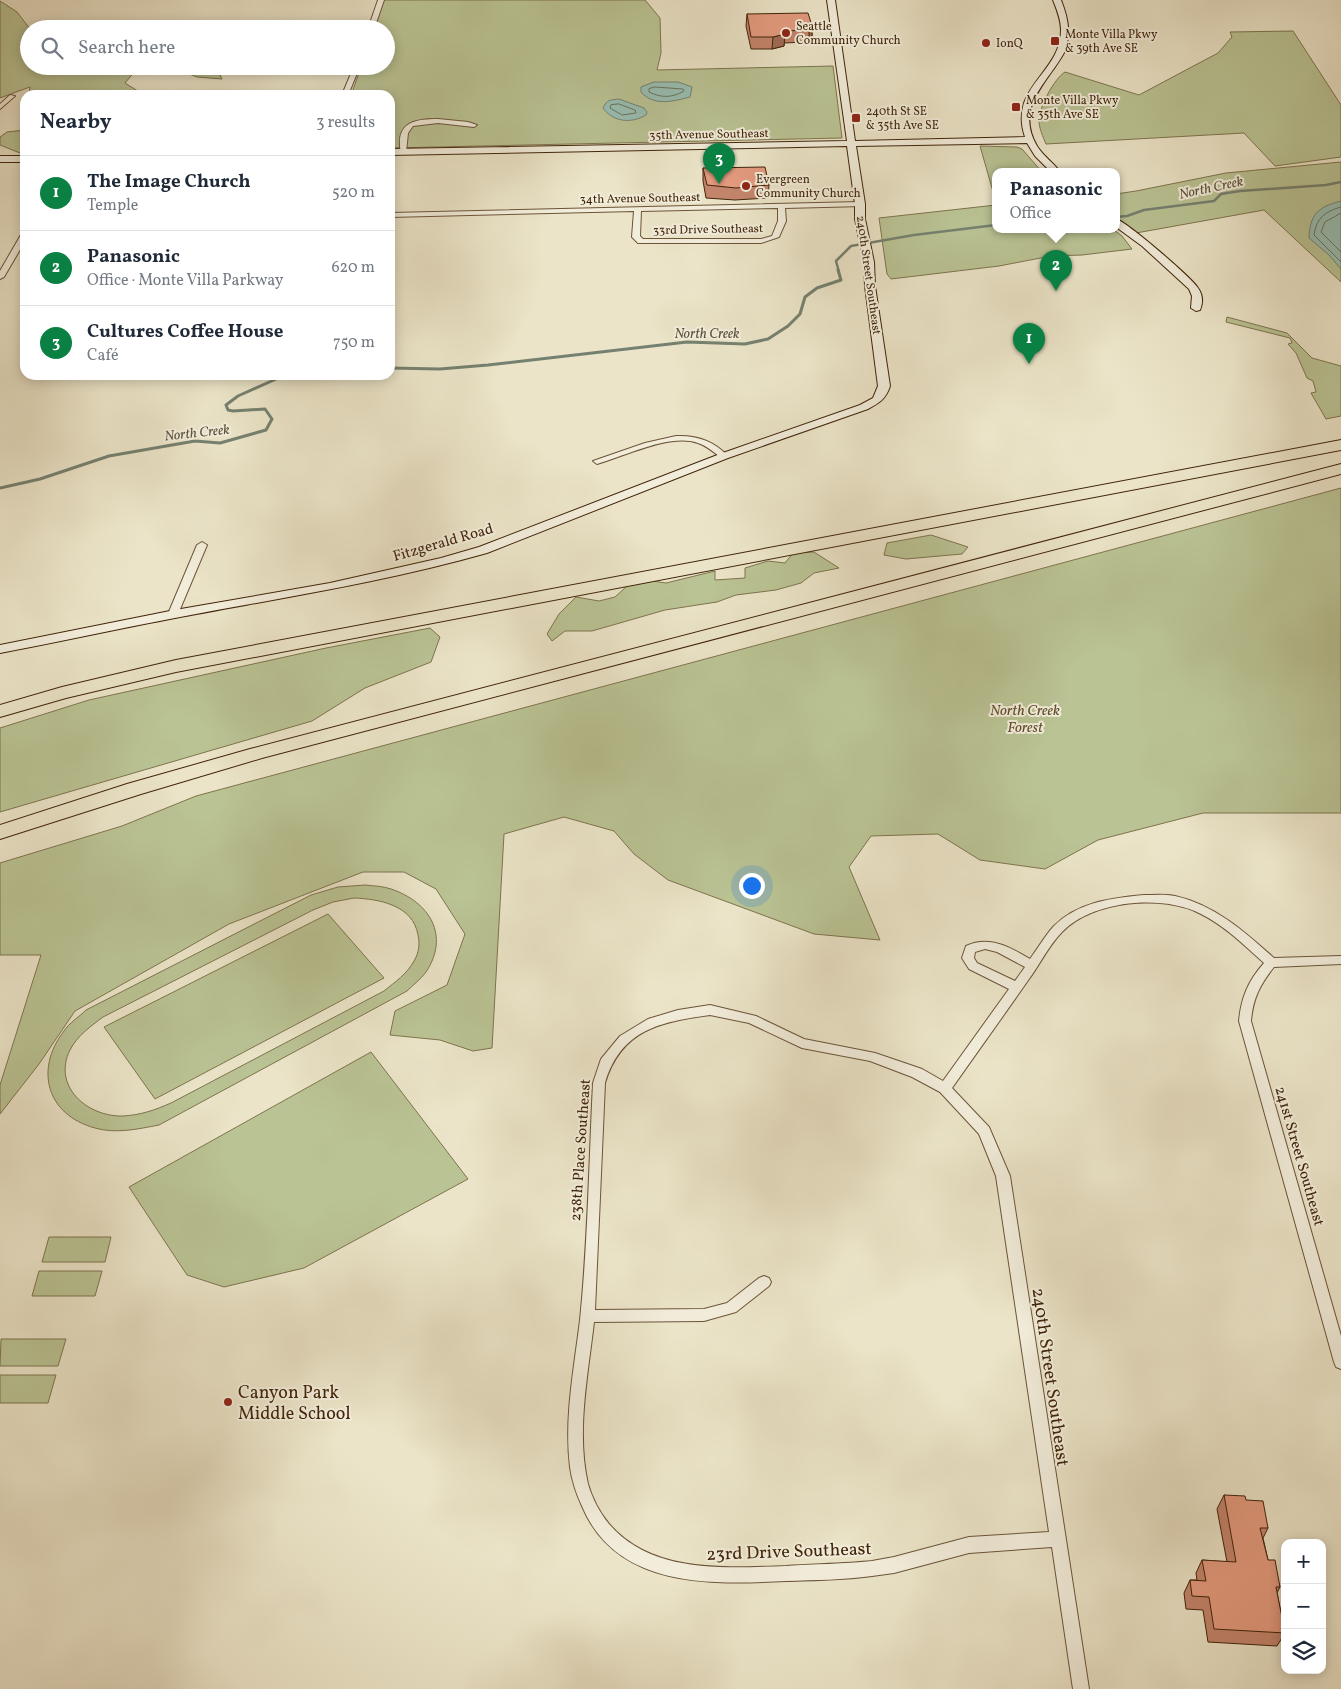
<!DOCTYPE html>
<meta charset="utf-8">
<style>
body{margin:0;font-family:Vollkorn,serif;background:#f6f6f7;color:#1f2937}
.controls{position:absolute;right:15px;bottom:15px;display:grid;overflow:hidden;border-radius:10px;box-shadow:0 2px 12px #0003}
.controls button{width:45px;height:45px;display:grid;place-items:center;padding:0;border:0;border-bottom:1px solid #e0e1e3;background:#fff;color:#1f2937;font:25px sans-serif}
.you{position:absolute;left:751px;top:885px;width:18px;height:18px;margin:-12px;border:4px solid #fff;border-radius:50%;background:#1a73e8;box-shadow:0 0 0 8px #1a73e833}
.badge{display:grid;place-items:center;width:32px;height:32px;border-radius:50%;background:#0b8043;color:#fff;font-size:16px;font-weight:700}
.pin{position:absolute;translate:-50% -41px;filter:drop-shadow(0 1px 2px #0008)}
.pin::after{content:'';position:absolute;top:26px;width:18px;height:15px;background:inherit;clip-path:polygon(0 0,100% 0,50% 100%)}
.popup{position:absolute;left:992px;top:168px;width:128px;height:65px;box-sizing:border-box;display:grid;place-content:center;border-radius:10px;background:#fff;filter:drop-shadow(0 1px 4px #0005);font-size:16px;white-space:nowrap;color:#747a83}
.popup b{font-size:19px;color:#1f2937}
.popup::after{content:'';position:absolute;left:50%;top:100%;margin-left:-10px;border:10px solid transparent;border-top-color:#fff}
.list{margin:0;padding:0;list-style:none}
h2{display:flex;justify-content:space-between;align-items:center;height:65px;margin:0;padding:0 20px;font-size:21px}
h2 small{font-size:16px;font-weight:400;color:#747a83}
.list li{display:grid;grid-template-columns:32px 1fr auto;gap:15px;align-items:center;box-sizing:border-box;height:75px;padding:0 20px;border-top:1px solid #e0e1e3}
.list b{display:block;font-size:19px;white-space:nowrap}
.list p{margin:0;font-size:16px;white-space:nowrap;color:#747a83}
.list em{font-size:16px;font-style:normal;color:#747a83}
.icon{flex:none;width:28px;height:28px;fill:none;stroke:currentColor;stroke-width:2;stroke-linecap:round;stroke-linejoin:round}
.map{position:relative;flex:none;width:1341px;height:1689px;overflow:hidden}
.search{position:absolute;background:#fff;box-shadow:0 2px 12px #0003;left:20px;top:20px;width:375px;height:55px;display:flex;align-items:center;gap:12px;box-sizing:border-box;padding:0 18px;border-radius:28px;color:#747a83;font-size:19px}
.panel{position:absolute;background:#fff;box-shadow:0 2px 12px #0003;left:20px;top:90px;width:375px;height:290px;border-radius:15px}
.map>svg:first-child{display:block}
.green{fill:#bac394;stroke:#7e744e;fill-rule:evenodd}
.water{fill:#98bfb4;stroke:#758170}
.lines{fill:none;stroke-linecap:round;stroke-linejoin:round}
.shore{stroke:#6c725e;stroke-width:1}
.stream-far1{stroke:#758170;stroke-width:2.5}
.stream{stroke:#758170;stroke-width:3}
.street-casing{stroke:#6c5439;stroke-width:2}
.secondary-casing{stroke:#412409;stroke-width:2}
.highway-casing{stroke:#412409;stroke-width:2}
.street{fill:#f2eddb;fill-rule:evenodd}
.secondary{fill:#f2eddb;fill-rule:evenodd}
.highway{fill:#ebe4c8;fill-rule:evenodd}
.wall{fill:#c3846c;stroke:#412409}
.shaded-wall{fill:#9f6c58;stroke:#412409}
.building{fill:#e39a7e;stroke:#412409}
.poi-dot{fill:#8f2418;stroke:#f2eddb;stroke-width:2}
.labels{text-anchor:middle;stroke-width:4;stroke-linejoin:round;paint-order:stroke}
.far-poi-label{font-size:12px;fill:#412409;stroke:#f2eddb;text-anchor:start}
.far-street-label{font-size:12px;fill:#412409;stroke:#f2eddb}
.far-water-label{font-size:14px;font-style:italic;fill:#5b523c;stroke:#f2eddb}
.street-label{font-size:15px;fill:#412409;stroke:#f2eddb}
.park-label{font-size:15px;font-style:italic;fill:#5f4c2c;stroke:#f2eddb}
.near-street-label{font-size:18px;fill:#412409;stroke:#f2eddb}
.near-poi-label{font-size:18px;fill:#412409;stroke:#f2eddb;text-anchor:start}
</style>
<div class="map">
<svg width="1341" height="1689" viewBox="0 0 1341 1689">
<rect width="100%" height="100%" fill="#ebe4c8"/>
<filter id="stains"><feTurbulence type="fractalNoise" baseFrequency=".004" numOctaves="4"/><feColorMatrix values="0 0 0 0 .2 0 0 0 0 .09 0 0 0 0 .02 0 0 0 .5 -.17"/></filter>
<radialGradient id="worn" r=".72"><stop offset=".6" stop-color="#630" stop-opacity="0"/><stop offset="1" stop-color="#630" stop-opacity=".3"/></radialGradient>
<!-- green -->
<path class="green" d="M 381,0 L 645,0 L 660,18 L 661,53 L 657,70 L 833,66 L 842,138 L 390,148 L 390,95 L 351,95 L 359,73 L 355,73 L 357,66 L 386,66 L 386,29 L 371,29 Z
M 0,1 L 17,12 L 30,29 L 29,29 L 29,66 L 202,66 L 200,71 L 220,75 L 222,79 L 197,77 L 180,70 L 136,70 L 125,83 L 144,95 L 29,95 L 30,87 L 0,98 Z
M 1293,31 L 1341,105 L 1341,157 L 1275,166 L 1244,133 L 1046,144 C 1043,137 1039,128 1039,121 C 1039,107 1054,79 1065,72 L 1139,95 L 1218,53 L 1232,37 L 1230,32 Z
M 25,130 L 25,155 L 0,145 L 0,137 L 7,132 Z
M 980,146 L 1017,147 L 1022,149 L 1042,172 L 996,172 L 996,202 Z
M 1341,162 L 1341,282 L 1264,210 L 1136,233 L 1116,217 L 1116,194 L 1136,191 L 1226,173 Z
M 996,205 L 996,230 L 1114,230 L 1122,236 L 1132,249 L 1082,255 L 1051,256 L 999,266 L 891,279 L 887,274 L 879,218 Z
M 1227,317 L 1287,333 L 1312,358 L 1341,366 L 1341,416 L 1326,419 L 1311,393 L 1316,392 L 1313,381 L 1307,378 L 1296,353 L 1288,344 L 1292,343 L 1290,338 L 1226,322 Z
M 1341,488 L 1341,813 L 1203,813 L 1098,840 L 1045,869 L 980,860 L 938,834 L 871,836 L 849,867 L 880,940 L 814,934 L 668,880 L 634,854 L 614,831 L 564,817 L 504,834 L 492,1048 L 473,1051 L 440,1040 L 390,1035 L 395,1011 L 447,985 L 465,934 L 436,889 L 404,872 L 363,872 L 229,924 L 75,1011 L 39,1064 L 0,1114 L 0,1085 L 41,955 L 0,955 L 0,863 L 122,826 L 196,796 Z
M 931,535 L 968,547 L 962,554 L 906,559 L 884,555 L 887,543 Z
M 814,552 L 839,568 L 814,573 L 801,583 L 776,590 L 736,595 L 717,602 L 665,610 L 592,631 L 565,631 L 552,641 L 547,634 L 559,614 L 576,597 L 599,601 L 615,597 L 627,586 L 646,580 L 666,583 L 715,571 L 715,580 L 745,578 L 745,568 L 768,561 L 785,563 L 793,553 Z
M 430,628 L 440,637 L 431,662 L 365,688 L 312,721 L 0,812 L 0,728 L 89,700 L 326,648 Z
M 365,885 C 373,886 383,886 391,889 C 430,902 450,936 426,972 C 421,979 413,985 407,991 L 159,1125 C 138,1129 116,1134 95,1128 C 47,1115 34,1070 64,1031 C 69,1023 79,1017 86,1010 L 311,895 L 338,887 ZM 354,898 C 379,899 413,905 418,935 C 420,944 419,953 414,961 C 407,974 395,982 384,991 L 171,1103 C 155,1110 141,1115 123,1116 C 87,1117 52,1086 70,1050 C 77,1036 91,1026 103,1017 L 313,910 L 333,902 Z
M 328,914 L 384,978 L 155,1099 L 104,1027 Z
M 371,1052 L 468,1179 L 304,1268 L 224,1287 L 187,1275 L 129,1187 Z
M 49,1237 L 111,1237 L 105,1262 L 42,1262 Z
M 39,1271 L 102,1271 L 95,1296 L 32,1296 Z
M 1,1339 L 66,1339 L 58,1366 L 0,1366 Z
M 0,1375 L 56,1375 L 48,1403 L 0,1403 Z"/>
<!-- water -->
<path class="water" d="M 654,82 L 678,82 L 692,87 L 690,97 C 674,101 654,107 641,92 L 641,87 Z
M 619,99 L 644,108 L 647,112 L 646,115 C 631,124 613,122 603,108 C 607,99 611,100 619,99 Z
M 1341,201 L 1341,269 L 1329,255 L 1309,238 C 1310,215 1317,207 1341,201 Z"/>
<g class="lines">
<!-- shore -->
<path class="shore" d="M 655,87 L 683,89 L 684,91 C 672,98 661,98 649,92 L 649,89 Z
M 619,104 L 635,110 L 636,113 L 622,115 L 610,108 L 611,105 Z
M 1341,207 C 1326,211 1316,218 1314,235 L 1341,262
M 1341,213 L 1325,222 L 1321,232 L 1341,252"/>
<!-- stream-far1 -->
<path class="stream-far1" d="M 1116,217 L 1127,216 L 1144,210 L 1214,201 L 1221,194 L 1240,191 L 1326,185 L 1341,182
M 839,272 L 836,261 L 851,246 L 914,235 L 996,225"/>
<!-- stream -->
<path class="stream" d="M 390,368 L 440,369 L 488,365 L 687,342 L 745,344 L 768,339 L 788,326 L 800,314 L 805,297 L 817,288 L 841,280 L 838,270
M 0,488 L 40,479 L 109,456 L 195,441 L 220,443 L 266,430 L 272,419 L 265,409 L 233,411 L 228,410 L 226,405 L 238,396 L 285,375"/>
<defs>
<path id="street" d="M 378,0 L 384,0 L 374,29 L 368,29 Z
M 354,66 L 360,66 L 348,95 L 342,95 Z
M 10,95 L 15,96 L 0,109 L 0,104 Z
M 438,119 L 468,122 L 477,125 L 474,127 L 438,123 L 413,126 L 408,133 L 406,152 L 401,153 C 395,123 413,119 438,119 Z
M 860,202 L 864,204 L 863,206 L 785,208 L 786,221 L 779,237 L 761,243 L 638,243 L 632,237 L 634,211 L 390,217 L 390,213 ZM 778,208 L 778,221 L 772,236 L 761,239 L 643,239 L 640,236 L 641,211 Z
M 22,233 L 25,233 L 25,241 L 4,277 L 0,279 L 0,271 Z
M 676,436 C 696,435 714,441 728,456 L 724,459 L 721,458 C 714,452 707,446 698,443 C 670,433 625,456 597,464 L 593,461 L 645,443 Z
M 202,542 L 207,545 L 178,614 L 173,617 L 170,616 L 168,614 L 197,545 Z
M 1144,895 C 1154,895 1166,894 1175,896 C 1215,905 1245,932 1274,958 L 1341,956 L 1341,964 L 1274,967 C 1260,985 1253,998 1251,1021 L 1341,1336 L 1341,1369 L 1336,1367 L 1334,1362 L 1239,1021 C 1241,998 1248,981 1264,963 C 1244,945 1225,926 1201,914 C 1163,894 1093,900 1062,932 C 1049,945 1040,964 1029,979 C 1004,1015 978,1051 952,1088 L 989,1127 L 1010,1176 L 1089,1689 L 1073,1689 L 1052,1547 L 969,1553 L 894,1573 L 872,1576 C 844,1580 815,1580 786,1581 C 710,1585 616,1588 582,1506 C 576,1493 572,1481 570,1467 C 564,1418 574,1369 580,1320 C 588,1242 589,1162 593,1083 L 601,1059 L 620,1036 L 648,1019 L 678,1010 L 710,1005 L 756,1016 L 804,1039 L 875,1053 L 922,1069 L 943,1081 L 1009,989 L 969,969 L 962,958 L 966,946 C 989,935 1010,947 1030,959 C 1038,948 1045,936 1053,927 C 1077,902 1112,898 1144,895 ZM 985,949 L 997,952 L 1025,967 L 1015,981 L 977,963 L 974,958 L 975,952 ZM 710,1015 L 749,1023 L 802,1048 L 870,1061 L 912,1077 L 940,1092 L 979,1134 L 996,1176 L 1049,1532 L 969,1537 L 894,1557 L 872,1561 C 844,1564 814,1564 786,1566 C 725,1568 652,1574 609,1524 C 600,1513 592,1498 588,1484 C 576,1432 588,1375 594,1322 L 704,1321 L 736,1312 L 769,1286 L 771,1282 L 769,1278 L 764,1276 L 759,1278 L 727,1303 L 704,1309 L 595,1310 L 605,1083 C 621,1029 661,1022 710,1015 Z"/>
<path id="secondary" d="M 827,0 L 835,0 L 855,141 L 1025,137 C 1008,86 1061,74 1061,30 C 1061,20 1057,10 1053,0 L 1061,0 C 1068,18 1071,32 1065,51 C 1048,83 1014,106 1037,146 C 1043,156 1054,163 1060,172 L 1051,172 L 1035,156 L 1027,143 L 856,146 L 865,204 L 865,219 L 874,262 L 875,286 L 890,386 C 886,399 879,403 868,409 L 728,458 L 487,553 C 385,582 280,598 175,618 C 117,629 58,642 0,653 L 0,645 L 175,610 L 330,583 L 441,558 L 479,547 L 720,454 L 860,405 L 873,398 L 878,386 L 865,286 L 864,262 L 855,219 L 855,204 L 847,146 L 390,155 L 390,149 L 847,141 Z
M 0,156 L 25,156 L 25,162 L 0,162 Z
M 1116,219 C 1127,222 1192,278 1198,288 C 1203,295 1203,303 1200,310 L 1196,311 L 1191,308 L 1192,296 L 1189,289 L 1142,246 L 1116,227 Z"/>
<path id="highway" d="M 1341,440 L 1341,450 L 176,672 L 66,698 L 0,717 L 0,705 L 62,687 L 176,660 Z
M 1341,464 L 1341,474 L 262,758 L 141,794 L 0,839 L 0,825 L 127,784 L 250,749 Z"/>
</defs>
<!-- street casing -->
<use href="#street" class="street-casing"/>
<!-- secondary casing -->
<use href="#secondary" class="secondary-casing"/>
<!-- highway casing -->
<use href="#highway" class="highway-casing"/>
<!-- street -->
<use href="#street" class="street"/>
<!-- secondary -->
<use href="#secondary" class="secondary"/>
<!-- highway -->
<use href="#highway" class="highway"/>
</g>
<!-- wall -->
<path class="wall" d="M 747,14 L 812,26 L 812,38 L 809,39 L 808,42 L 784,43 L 784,46 L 772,49 L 751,49 L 746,26 Z
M 703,168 L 769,185 L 768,198 L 735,200 L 706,198 L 703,181 Z
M 1224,1495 L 1246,1500 L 1268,1528 L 1263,1538 L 1268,1560 L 1280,1587 L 1277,1593 L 1285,1633 L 1277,1646 L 1208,1642 L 1203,1610 L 1186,1609 L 1184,1593 L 1190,1580 L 1197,1580 L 1196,1573 L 1202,1560 L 1227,1562 L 1217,1509 Z"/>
<!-- shaded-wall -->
<path class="shaded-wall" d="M 812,26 L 812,38 L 809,39 L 809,30 L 808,27 Z
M 785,34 L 784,46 L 772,49 L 773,37 Z"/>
<!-- building -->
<path class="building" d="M 808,13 L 812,26 L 808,27 L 809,30 L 784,31 L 785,34 L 773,37 L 751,37 L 747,14 Z
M 765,167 L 769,185 L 736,188 L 707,185 L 703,168 Z
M 1224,1495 L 1245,1496 L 1246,1500 L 1263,1501 L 1268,1528 L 1260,1528 L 1268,1560 L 1275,1560 L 1280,1587 L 1276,1587 L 1285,1633 L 1214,1629 L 1209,1597 L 1192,1596 L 1190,1580 L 1206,1581 L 1202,1560 L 1236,1562 Z"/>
<!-- markers -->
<g class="poi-dot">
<circle cx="786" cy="33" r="5"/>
<rect x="1050" y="36" width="10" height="10" rx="2.5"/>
<circle cx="986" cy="43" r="5"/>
<rect x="1011" y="102" width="10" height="10" rx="2.5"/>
<rect x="851" y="113" width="10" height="10" rx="2.5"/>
<circle cx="746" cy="186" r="5"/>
<circle cx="228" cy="1402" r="5"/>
</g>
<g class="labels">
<!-- far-poi labels -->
<g class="far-poi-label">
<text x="796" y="30">Seattle<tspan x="796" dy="14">Community Church</tspan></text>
<text x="1065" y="38">Monte Villa Pkwy<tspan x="1065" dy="14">&amp; 39th Ave SE</tspan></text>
<text x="996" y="47">IonQ</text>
<text x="1026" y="104">Monte Villa Pkwy<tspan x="1026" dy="14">&amp; 35th Ave SE</tspan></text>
<text x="866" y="115">240th St SE<tspan x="866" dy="14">&amp; 35th Ave SE</tspan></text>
<text x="756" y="183">Evergreen<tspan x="756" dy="14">Community Church</tspan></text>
</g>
<!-- far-street labels -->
<g class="far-street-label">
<text transform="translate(709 134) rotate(-1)" y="4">35th Avenue Southeast</text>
<text transform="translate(640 198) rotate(-1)" y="4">34th Avenue Southeast</text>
<text transform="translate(708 229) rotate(-1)" y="4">33rd Drive Southeast</text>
<text transform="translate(869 275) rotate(82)" y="4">240th Street Southeast</text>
</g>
<!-- far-water labels -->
<g class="far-water-label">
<text transform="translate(1211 187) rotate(-12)" y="5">North Creek</text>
<text x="707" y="338">North Creek</text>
<text transform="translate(197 432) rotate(-6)" y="5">North Creek</text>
</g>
<!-- street labels -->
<g class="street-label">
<text transform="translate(443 542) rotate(-16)" y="5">Fitzgerald Road</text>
<text transform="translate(580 1150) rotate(-86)" y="5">238th Place Southeast</text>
<text transform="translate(1300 1156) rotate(74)" y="5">241st Street Southeast</text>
</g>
<!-- park labels -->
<g class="park-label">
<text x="1025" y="715">North Creek<tspan x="1025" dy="17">Forest</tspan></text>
</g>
<!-- near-street labels -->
<g class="near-street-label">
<text transform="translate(1051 1377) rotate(82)" y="6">240th Street Southeast</text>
<text transform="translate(789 1551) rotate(-2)" y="6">23rd Drive Southeast</text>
</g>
<!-- near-poi labels -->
<g class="near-poi-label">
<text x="238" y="1398">Canyon Park<tspan x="238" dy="21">Middle School</tspan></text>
</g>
</g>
<rect width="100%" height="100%" filter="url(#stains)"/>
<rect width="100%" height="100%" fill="url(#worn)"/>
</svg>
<div class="controls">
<button>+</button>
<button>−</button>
<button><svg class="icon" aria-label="layers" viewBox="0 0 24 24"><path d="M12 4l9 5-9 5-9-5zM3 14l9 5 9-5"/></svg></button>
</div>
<div class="you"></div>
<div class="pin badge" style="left:1029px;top:364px">1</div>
<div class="pin badge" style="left:1056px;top:291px">2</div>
<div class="popup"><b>Panasonic</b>Office</div>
<div class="pin badge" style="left:719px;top:184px">3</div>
<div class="search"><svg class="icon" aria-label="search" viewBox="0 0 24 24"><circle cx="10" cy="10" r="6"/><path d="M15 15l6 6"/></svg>Search here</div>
<section class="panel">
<h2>Nearby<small>3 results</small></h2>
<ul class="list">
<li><span class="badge">1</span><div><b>The Image Church</b><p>Temple</p></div><em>520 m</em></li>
<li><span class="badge">2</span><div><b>Panasonic</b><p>Office · Monte Villa Parkway</p></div><em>620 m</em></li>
<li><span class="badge">3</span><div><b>Cultures Coffee House</b><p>Café</p></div><em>750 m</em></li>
</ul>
</section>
</div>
